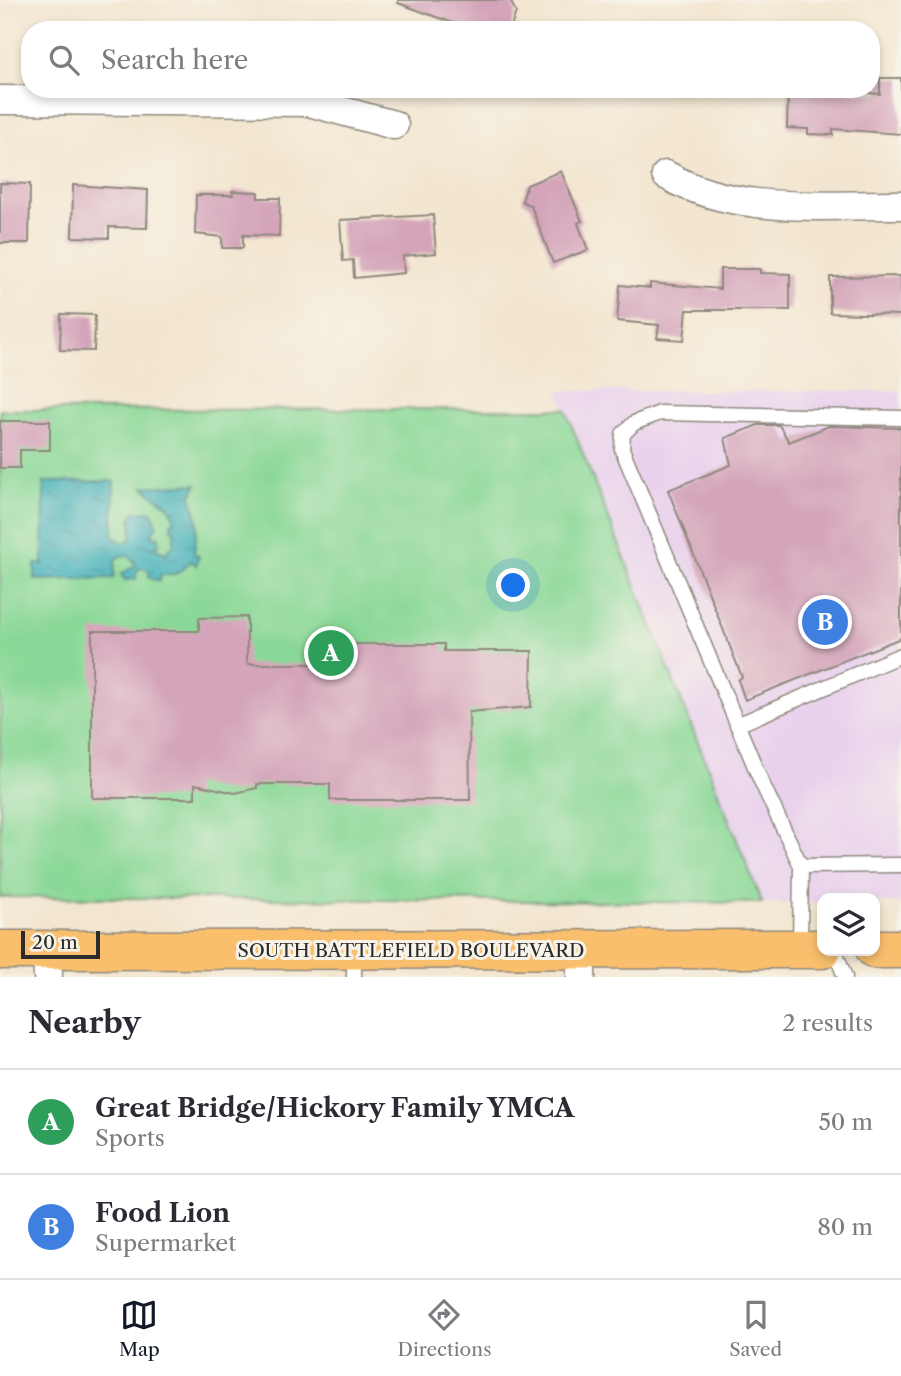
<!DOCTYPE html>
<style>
body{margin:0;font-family:"Libre Caslon Text",serif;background:#f7f7f7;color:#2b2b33}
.controls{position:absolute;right:21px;bottom:21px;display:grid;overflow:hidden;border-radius:14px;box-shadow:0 4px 10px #0003}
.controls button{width:63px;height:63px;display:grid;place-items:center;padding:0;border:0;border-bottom:2px solid #e1e1e2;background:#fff;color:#2b2b33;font:35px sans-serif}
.scale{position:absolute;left:21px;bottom:18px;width:79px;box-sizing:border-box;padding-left:7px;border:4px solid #2b2b2b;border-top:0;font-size:19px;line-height:24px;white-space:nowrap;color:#2b2b2b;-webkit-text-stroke:5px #f7f3e8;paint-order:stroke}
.you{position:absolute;left:514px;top:586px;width:24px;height:24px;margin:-18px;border:5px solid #fff;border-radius:50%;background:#1a73e8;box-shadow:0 0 0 10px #1a73e833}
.badge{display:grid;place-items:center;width:46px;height:46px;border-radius:50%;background:#111827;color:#fff;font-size:23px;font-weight:700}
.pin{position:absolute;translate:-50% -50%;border:4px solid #fff;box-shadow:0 2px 7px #0006}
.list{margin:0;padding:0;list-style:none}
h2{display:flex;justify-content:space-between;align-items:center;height:91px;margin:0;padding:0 28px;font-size:30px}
h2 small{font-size:23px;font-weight:400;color:#7c7c81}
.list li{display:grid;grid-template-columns:46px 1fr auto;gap:21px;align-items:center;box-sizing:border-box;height:105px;padding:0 28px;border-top:2px solid #e1e1e2}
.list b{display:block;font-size:26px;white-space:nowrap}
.list p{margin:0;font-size:23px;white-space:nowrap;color:#7c7c81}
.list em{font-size:23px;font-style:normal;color:#7c7c81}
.icon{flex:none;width:38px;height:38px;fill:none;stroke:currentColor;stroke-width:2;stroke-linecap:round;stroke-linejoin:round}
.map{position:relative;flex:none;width:901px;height:977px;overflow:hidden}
.search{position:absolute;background:#fff;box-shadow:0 4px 10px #0003;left:21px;right:21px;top:21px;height:77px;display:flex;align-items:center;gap:18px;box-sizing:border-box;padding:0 24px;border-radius:28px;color:#7c7c81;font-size:26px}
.sheet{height:301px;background:#fff}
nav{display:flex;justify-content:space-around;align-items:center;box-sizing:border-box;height:98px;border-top:2px solid #e1e1e2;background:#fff;font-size:19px;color:#7c7c81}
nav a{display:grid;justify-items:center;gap:4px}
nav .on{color:#111827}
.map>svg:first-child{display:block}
.built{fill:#e9d1ed}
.park{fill:#8ad897;stroke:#5a8261;stroke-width:2}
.water{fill:url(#water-ripples);stroke:#346d72;stroke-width:2}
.building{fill:#d4a4ba}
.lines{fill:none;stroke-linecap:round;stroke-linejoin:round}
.lane-casing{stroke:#8f887e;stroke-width:17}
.street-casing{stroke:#8f887e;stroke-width:31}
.primary-casing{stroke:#8f887e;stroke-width:41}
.lane{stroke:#fff;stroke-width:14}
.street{stroke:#fff;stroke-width:28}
.primary{stroke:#f9bf6d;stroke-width:38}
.labels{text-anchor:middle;stroke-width:6;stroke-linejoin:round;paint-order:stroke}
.street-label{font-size:19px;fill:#2b2b2b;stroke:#f7f3e8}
</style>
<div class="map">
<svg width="901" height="977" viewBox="0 0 901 977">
<defs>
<pattern id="water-ripples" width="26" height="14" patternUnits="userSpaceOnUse" patternTransform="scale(1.75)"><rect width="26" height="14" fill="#3eafb8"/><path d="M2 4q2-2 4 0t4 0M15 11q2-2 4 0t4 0" fill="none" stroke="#348f96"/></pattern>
</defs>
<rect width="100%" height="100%" fill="#f7f3e8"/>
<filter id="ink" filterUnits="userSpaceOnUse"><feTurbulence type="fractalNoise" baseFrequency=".0143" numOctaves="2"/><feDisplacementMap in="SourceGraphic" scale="14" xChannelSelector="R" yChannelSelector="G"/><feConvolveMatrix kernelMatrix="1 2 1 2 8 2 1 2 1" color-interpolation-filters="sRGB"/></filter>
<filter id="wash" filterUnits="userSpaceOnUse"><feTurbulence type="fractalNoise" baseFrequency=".00686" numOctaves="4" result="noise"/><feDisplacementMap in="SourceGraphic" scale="28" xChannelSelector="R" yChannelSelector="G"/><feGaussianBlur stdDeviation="1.57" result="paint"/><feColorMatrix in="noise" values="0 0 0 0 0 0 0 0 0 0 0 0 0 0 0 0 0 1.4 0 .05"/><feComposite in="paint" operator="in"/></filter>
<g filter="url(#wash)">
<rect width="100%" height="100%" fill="#f3e6d0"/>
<!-- built -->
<path class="built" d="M 558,391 L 901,391 L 901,903 L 875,903 L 875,898 L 822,898 L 822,903 L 762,903 Z"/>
<!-- park -->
<path class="park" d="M 565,409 L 762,903 L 0,897 L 0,410 Z"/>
<!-- water -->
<path class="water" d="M 114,481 L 113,536 L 122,543 L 129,541 L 132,536 L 131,518 L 135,512 L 151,511 L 157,524 L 151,536 L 159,537 L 159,545 L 151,547 L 166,553 L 174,544 L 174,530 L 171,529 L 171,523 L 175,522 C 172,501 155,500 144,487 L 197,484 L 191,495 L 198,522 L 194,554 L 199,556 L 196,565 L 191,561 C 175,575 181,574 160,575 L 160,581 L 149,578 L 149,570 L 140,568 L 136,572 L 136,579 L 125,580 L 121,574 L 136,565 L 130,556 L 120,556 L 115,560 L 114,578 L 35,580 L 35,564 L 43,564 L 44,482 Z"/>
<g id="blocks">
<!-- building -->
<path class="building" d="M 398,0 L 510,0 L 516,12 L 510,30 L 453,30 L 456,24 L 398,3 Z
M 880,78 L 901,78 L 901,134 L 833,129 L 833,135 L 808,134 L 808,129 L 787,128 L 788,92 L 817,89 L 880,94 Z
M 561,171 L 582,221 L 578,223 L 588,250 L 553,263 L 531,206 L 522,201 L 527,185 Z
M 0,183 L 30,184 L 29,243 L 0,243 Z
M 73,185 L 148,190 L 147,228 L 109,227 L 109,238 L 72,237 Z
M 232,191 L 258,192 L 258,198 L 280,198 L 279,236 L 243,235 L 243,248 L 222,248 L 222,237 L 195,234 L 196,195 L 233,195 Z
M 433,215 L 436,253 L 403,256 L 404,273 L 354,278 L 353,260 L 343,261 L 340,220 Z
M 720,269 L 760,269 L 760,273 L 790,274 L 790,310 L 687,310 L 684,340 L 657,338 L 659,325 L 617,321 L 620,285 L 650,288 L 650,283 L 720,289 Z
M 901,276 L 901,315 L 830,313 L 830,277 Z
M 61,314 L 95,315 L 94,351 L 60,350 Z
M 0,421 L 50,421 L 50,450 L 20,450 L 20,468 L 0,468 Z
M 758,425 L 779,425 L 789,442 L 829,426 L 901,428 L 901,638 L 745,700 L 738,680 L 742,677 L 668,490 L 731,465 L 725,438 Z
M 247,617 L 247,664 L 333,664 L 333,644 L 444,644 L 444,651 L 532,651 L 531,707 L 469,712 L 470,800 L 330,800 L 330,784 L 257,784 L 257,788 L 235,793 L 195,784 L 195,798 L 92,798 L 92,631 L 199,631 L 199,618 Z"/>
</g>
</g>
<g filter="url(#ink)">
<use href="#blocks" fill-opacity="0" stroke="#8f887e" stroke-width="2"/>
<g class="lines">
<defs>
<path id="lane" d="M 737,725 L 901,655
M 801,866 L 901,865
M 800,948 L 801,866 L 761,781 L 622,449 L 623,434 L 634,423 L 660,413 L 901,418
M 835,951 L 845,977
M 354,977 L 354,951"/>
<path id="street" d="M 0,100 L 309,102 L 394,125
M 666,175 C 737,216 822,204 901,205
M 47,950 L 48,977
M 581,977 L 581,950"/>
<path id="primary" d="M 875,949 L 901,949
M 0,950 L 822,949"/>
</defs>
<!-- lane casing -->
<use href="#lane" class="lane-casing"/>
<!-- street casing -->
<use href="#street" class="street-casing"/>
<!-- primary casing -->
<use href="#primary" class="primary-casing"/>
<!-- lane -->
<use href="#lane" class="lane"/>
<!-- street -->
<use href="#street" class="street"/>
<!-- primary -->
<use href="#primary" class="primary"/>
</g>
</g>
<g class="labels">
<!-- street labels -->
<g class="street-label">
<text x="411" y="957">SOUTH BATTLEFIELD BOULEVARD</text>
</g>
</g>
</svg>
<div class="controls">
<button><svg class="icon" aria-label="layers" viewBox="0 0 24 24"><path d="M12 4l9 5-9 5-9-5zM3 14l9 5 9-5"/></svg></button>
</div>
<div class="scale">20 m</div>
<div class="you"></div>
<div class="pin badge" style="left:331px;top:653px;background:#2e9e5b">A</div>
<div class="pin badge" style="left:825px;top:622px;background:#3f7fe0">B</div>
<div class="search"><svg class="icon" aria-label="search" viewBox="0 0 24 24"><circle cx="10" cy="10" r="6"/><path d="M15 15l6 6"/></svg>Search here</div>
</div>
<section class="sheet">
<h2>Nearby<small>2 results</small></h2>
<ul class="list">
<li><span class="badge" style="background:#2e9e5b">A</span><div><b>Great Bridge/Hickory Family YMCA</b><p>Sports</p></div><em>50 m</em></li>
<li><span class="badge" style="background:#3f7fe0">B</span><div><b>Food Lion</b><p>Supermarket</p></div><em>80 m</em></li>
</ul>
</section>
<nav>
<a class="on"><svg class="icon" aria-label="map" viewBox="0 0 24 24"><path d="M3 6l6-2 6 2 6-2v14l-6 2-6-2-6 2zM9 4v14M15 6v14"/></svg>Map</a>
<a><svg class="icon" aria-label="directions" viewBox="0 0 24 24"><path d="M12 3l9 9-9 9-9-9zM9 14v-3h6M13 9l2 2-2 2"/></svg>Directions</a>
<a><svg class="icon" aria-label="saved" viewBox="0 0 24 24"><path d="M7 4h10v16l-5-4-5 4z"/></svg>Saved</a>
</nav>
